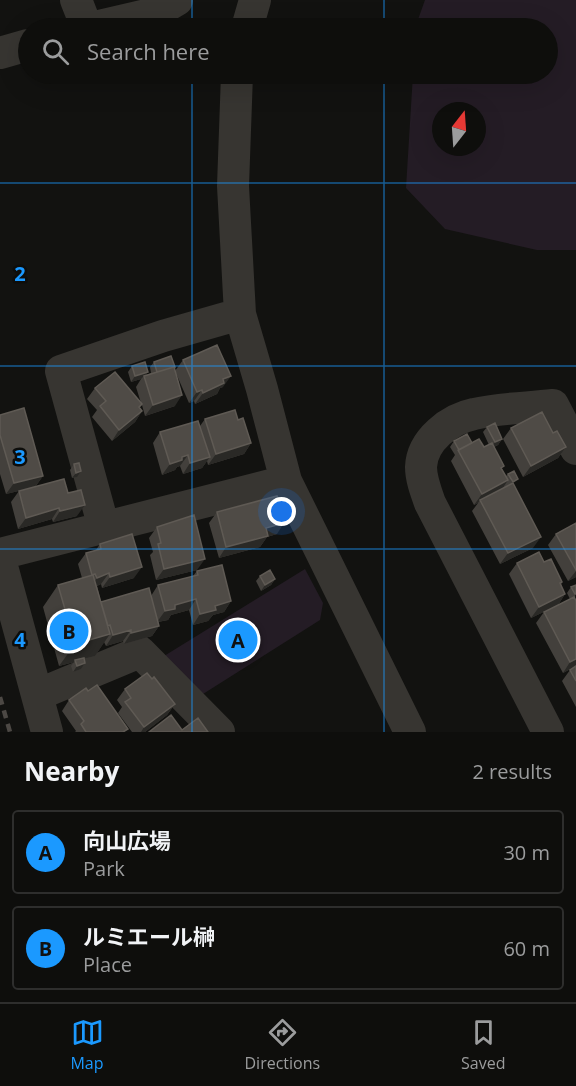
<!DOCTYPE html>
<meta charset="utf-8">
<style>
body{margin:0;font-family:"Open Sans","Noto Sans JP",sans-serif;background:#1c1c1a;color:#f1f3f6}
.compass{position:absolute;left:432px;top:102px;width:54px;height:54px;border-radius:50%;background:#0e0e0c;box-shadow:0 6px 24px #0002;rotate:17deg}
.you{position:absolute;left:282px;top:512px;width:21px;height:21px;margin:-15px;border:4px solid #fff;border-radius:50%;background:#1a73e8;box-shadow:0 0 0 9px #1a73e833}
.badge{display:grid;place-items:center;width:39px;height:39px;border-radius:50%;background:#1b99ff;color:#111;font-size:20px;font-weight:700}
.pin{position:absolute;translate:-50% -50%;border:3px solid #fff;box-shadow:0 2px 6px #0006}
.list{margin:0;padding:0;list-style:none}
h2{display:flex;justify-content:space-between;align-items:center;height:78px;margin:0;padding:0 24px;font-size:26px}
h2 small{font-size:20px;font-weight:400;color:#9b9c9d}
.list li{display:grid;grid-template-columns:39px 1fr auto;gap:18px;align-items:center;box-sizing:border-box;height:84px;margin:0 12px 12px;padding:0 12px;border:2px solid #2e2e2d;border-radius:6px}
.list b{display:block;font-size:22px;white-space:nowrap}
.list p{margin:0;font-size:20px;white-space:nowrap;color:#9b9c9d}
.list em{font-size:20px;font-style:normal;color:#9b9c9d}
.icon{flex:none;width:33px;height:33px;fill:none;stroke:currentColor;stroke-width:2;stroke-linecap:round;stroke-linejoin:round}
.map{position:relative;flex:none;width:576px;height:732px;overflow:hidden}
.search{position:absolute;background:#0e0e0c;box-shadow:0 6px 24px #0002;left:18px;right:18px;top:18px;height:66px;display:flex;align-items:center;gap:15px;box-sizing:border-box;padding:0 21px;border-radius:33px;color:#9b9c9d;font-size:22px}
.sheet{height:270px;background:#0e0e0c}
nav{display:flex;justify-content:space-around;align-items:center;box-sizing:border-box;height:84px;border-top:2px solid #2e2e2d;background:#0e0e0c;font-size:16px;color:#9b9c9d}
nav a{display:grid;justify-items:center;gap:3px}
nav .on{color:#1b99ff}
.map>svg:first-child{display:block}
.green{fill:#241c25;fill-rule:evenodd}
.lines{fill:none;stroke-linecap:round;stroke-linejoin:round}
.minor{stroke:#373531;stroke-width:32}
.rail{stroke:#4c4844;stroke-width:4.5;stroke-dasharray:8 6;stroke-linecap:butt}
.wall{fill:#43403c}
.shaded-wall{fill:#2a2926}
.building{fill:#4f4b46;stroke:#5f5a54;stroke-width:1.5}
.grid{fill:none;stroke:#1b99ff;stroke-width:1.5;stroke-opacity:0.55}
.grid-label{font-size:20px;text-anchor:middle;font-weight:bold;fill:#1b99ff;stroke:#0d0d0b;stroke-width:5;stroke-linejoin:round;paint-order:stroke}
</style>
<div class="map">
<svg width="576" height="732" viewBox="0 0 576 732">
<rect width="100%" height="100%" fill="#121210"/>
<!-- green -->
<path class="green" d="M 425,0 L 576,0 L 576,250 L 537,250 L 445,229 L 406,188 L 413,74 L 548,74 L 548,28 L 415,28 ZM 441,111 L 477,111 L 477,147 L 441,147 Z
M 305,569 L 323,603 L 320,620 L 203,694 L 156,661 Z"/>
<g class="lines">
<!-- minor -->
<path class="minor" d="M 76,0 L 87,28
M 90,28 L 155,13 L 177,0
M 247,28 L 255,0
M 0,53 L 28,45
M 237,74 L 233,186 L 240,314 L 262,389 L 286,481 L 410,732
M 104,528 L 61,371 L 163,336 L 240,314
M 0,554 L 286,481
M 0,559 L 47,732
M 37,695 L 140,652 L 219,732
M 548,732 L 430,503 C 426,492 421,479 421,467 C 422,440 450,419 474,414 C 499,408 527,408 553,405 L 576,449"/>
<!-- rail -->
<path class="rail" d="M 0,697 L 10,732"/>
</g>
<!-- wall -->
<path class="wall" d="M 183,360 L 223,387 L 220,388 L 217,394 L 195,404 L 194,401 L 189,403 L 175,371 Z
M 154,362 L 174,368 L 175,406 L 145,416 L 142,405 L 139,408 L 142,411 L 135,422 L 112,441 L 92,417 L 97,410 L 87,399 L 95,388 L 141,403 L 136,387 L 141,379 L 131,382 L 128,372 L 132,366 L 147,375 L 151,373 L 150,367 Z
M 0,415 L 43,476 L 35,487 L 6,494 L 0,474 Z
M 205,419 L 238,420 L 251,443 L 244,454 L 208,465 L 207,461 L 202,468 L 183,474 L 180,466 L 177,467 L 175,470 L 162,475 L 153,443 L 160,432 L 200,426 Z
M 487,427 L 502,439 L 498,445 L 494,447 L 502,469 L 506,476 L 508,474 L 514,485 L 533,548 L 500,564 L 472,511 L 478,503 L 474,505 L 451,461 L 455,455 L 450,447 L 454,441 L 472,443 L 484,447 L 489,445 L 483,432 Z
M 511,428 L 553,433 L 566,447 L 558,458 L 523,477 L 503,439 Z
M 74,464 L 77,477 L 72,478 L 70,470 Z
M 19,491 L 68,493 L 77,516 L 53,522 L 52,519 L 18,529 L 11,502 Z
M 217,512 L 277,534 L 267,537 L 260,547 L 219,558 L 209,523 Z
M 576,523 L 576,577 L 568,581 L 548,545 L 556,534 Z
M 157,527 L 197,570 L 156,580 L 150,555 L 153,552 L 149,538 Z
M 100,544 L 134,578 L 102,588 L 101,584 L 97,586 L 101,602 L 151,596 L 158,585 L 193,576 L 197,571 L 231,601 L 224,612 L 213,615 L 208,621 L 193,625 L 189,610 L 171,615 L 168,620 L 158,622 L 159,626 L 152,636 L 124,644 L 123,641 L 106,646 L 104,642 L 95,656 L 84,659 L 85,663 L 81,669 L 73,672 L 71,666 L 74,662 L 59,666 L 43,607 L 58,585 L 82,578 L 78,564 L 86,553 L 96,550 Z
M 544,562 L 562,582 L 561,585 L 565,594 L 558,605 L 531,618 L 509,574 L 517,563 Z
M 260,576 L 275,579 L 271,585 L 261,591 L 256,581 Z
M 576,585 L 575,598 L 576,601 L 576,666 L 563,673 L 536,623 L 544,612 L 570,599 L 567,593 L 571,587 Z
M 576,666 L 576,707 L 562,681 L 570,670 Z
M 152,679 L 175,704 L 167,715 L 145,732 L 132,732 L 118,713 L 122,707 L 117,700 L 125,689 Z
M 88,691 L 125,732 L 75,732 L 76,731 L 62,711 L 69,700 Z"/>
<!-- shaded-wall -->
<path class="shaded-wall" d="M 148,372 L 144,378 L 144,376 L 141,379 L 131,382 L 135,376 Z
M 231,376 L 223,387 L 220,388 L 217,394 L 195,404 L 203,393 L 223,379 Z
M 202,390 L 194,401 L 189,403 L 197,392 Z
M 182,395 L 175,406 L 145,416 L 153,405 Z
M 142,411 L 135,422 L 112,441 L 119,430 Z
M 502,439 L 498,445 L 491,448 L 495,442 Z
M 251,443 L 244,454 L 208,465 L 216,454 Z
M 566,447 L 558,458 L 523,477 L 531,466 Z
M 188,455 L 180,466 L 177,467 L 175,470 L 162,475 L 170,464 L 182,457 Z
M 210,457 L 202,468 L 183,474 L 190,463 Z
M 81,471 L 77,477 L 72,478 L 76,473 Z
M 43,476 L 35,487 L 6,494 L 14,483 Z
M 508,480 L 501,491 L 480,500 L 478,503 L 474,505 L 482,494 Z
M 85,505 L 77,516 L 53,522 L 60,511 Z
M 59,508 L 52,519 L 18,529 L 26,518 Z
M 284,523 L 277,534 L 267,537 L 260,547 L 219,558 L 226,547 L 266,528 Z
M 541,537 L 533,548 L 500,564 L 508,553 Z
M 205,559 L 197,570 L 156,580 L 164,569 Z
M 142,567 L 134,578 L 102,588 L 110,577 Z
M 576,571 L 576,577 L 568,581 Z
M 109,573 L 101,584 L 89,589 L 97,578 Z
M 275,579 L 271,585 L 261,591 L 265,585 Z
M 565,594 L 558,605 L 531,618 L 539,607 Z
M 196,599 L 189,610 L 171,615 L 168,620 L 157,622 L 165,611 L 175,605 Z
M 231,601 L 224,612 L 213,615 L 208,621 L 193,625 L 200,614 L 215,606 Z
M 159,626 L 152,636 L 124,644 L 131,633 Z
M 131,630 L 123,641 L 106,646 L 113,635 Z
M 110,634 L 95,656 L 75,661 L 75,660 L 74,662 L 59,666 L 75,644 Z
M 576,659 L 576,666 L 563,673 L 570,662 Z
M 85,663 L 81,669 L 73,672 L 77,666 Z
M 175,704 L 167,715 L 145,732 L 141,732 L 144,727 Z"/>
<!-- building -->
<path class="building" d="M 217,345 L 231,376 L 223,379 L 224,383 L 203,393 L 202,390 L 197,392 L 183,360 Z
M 171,356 L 175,367 L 174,367 L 157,372 L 154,362 Z
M 145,362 L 148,372 L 135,376 L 132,366 Z
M 174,367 L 182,395 L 153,405 L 144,376 Z
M 115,372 L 142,404 L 139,407 L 142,411 L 119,430 L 100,406 L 106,401 L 95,388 Z
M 24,408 L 43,476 L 14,483 L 0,435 L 0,415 Z
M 235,410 L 238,420 L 243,418 L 251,443 L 216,454 L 205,419 Z
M 542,412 L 553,433 L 557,431 L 566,447 L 531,466 L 511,428 Z
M 198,421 L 210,457 L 190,463 L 188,455 L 182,457 L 182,460 L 170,464 L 160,432 Z
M 495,423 L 502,439 L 495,442 L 487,427 Z
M 467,434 L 472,443 L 459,450 L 454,441 Z
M 479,439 L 484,447 L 492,443 L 504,466 L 501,468 L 508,480 L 482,494 L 458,450 Z
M 79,463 L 81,471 L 76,473 L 74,464 Z
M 514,471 L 518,479 L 513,482 L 508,474 Z
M 64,479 L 68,493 L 81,490 L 85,505 L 60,511 L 59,508 L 26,518 L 19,491 Z
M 513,483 L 541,537 L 508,553 L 480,500 Z
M 277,496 L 284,523 L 266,528 L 268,536 L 226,547 L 217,512 Z
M 194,515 L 205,559 L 164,569 L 158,544 L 161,543 L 157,527 Z
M 576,523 L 576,570 L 556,534 Z
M 132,534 L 142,567 L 110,577 L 109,573 L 97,578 L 95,574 L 92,575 L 86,553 L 101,549 L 100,544 Z
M 539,552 L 544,562 L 551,559 L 562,582 L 560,583 L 565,594 L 539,607 L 517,563 Z
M 222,565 L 231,601 L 215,606 L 216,610 L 200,614 L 196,599 L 175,605 L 175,609 L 165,611 L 158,585 L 198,575 L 197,571 Z
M 270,570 L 275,579 L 265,585 L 260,576 Z
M 93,575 L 110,634 L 75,644 L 58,585 Z
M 576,585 L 576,594 L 575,594 L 571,587 Z
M 149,588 L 159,626 L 131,633 L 131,630 L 113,635 L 110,625 L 108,626 L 101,602 Z
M 574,597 L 576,601 L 576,659 L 570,662 L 544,612 Z
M 84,658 L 85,663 L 77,666 L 75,660 Z
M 576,666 L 576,681 L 570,670 Z
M 147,673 L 152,679 L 154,677 L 175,704 L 144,727 L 125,702 L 131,698 L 125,689 Z
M 97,685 L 128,729 L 123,732 L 86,732 L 81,724 L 84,721 L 69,700 L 86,688 L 88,691 Z
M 171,715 L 182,730 L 198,718 L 208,732 L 149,732 Z"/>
<!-- grid -->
<path class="grid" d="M 192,0 L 192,28M 384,0 L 384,28M 192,74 L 192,732M 384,74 L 384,732M 0,183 L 576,183M 0,366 L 576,366M 0,549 L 576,549"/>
<g class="grid-label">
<text x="20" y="281">2</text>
<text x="20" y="464">3</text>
<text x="20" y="647">4</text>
</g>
</svg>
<svg class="compass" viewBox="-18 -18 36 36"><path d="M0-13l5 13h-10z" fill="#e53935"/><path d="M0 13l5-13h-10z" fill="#9b9c9d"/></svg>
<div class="you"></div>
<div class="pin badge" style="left:238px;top:640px">A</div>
<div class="pin badge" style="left:69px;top:631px">B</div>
<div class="search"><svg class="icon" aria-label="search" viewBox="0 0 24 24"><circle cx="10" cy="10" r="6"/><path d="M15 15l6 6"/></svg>Search here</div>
</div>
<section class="sheet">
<h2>Nearby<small>2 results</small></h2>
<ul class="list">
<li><span class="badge">A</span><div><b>向山広場</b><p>Park</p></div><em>30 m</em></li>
<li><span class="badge">B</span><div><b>ルミエール榊</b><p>Place</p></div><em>60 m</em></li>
</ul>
</section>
<nav>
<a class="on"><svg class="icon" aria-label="map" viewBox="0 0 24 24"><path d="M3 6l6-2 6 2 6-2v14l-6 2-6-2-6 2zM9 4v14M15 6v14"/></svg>Map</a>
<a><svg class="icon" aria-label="directions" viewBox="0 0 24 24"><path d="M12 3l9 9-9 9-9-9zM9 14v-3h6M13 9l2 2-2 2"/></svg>Directions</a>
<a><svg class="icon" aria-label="saved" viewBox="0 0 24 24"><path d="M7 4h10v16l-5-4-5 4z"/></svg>Saved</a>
</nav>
